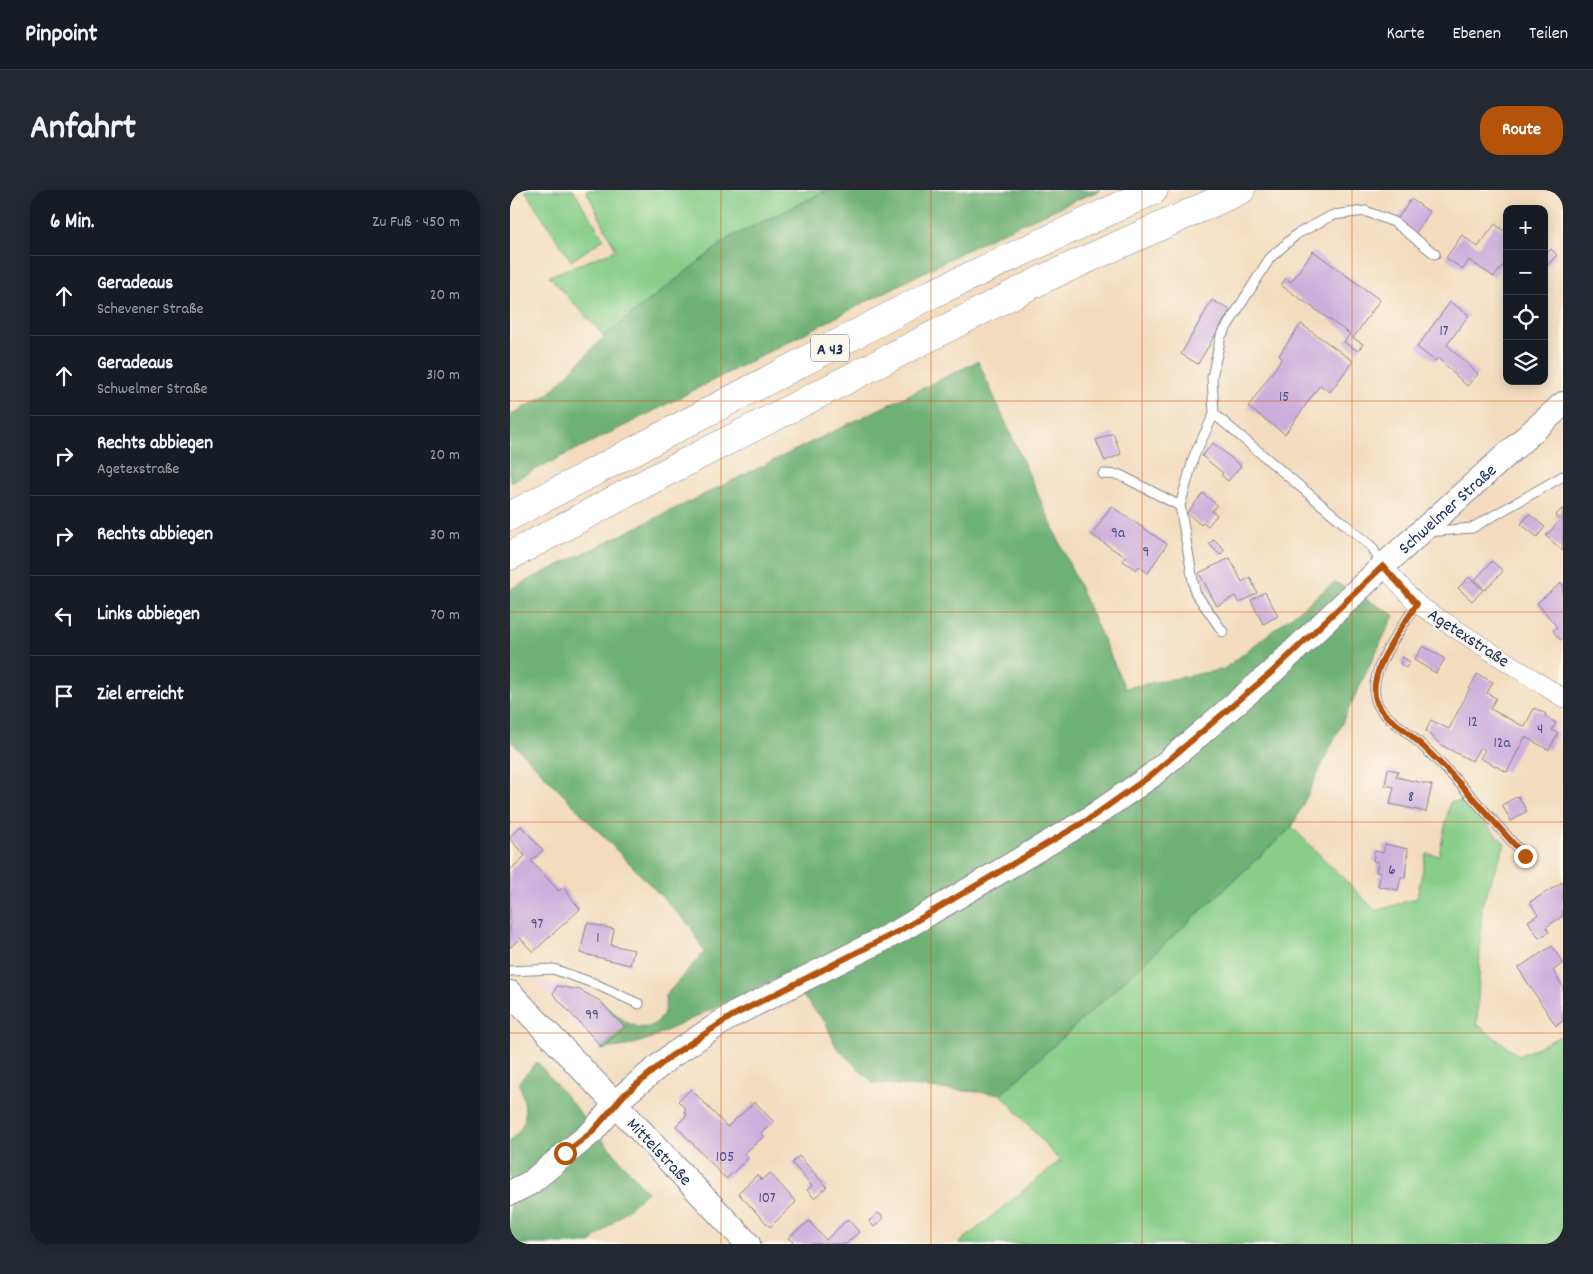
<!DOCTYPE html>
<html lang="de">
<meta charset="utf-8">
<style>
body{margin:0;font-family:Dekko,sans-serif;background:#242831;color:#f1f3f6}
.controls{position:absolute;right:15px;top:15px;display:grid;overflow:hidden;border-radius:10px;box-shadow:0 2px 12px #0003}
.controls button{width:45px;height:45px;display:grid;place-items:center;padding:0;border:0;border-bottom:1px solid #363941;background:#171b24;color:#f1f3f6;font:25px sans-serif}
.stop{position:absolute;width:15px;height:15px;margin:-11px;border:4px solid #b45309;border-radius:50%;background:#fff}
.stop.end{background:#b45309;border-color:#fff;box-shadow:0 1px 5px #0008}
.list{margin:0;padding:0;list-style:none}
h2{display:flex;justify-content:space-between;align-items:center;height:65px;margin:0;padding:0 20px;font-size:21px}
h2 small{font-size:16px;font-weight:400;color:#9ea1a6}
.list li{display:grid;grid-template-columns:32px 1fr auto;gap:15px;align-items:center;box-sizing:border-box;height:80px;padding:0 20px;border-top:1px solid #363941}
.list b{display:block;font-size:19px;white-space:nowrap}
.list p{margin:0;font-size:16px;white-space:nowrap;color:#9ea1a6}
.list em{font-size:16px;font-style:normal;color:#9ea1a6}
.icon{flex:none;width:28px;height:28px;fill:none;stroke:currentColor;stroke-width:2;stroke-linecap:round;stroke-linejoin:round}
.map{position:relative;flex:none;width:1053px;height:1054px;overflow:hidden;border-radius:20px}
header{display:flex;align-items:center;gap:30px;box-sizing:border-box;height:70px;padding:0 25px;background:#171b24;border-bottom:1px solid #363941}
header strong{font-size:24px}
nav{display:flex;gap:28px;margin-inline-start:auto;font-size:18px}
.intro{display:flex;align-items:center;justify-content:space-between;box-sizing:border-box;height:120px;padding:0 30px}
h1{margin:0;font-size:35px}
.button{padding:12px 22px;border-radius:20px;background:#b45309;color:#fff;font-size:18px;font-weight:700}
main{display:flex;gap:30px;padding:0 30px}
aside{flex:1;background:#171b24;border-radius:20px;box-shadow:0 2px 12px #0003}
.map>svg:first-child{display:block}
.built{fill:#f0d0e5}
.green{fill:#88ce89;stroke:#527e74}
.forest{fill:#6eb175;stroke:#44706a}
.building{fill:#cdaddc}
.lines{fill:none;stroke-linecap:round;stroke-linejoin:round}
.service-casing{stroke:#87868e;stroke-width:11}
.minor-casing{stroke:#87868e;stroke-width:19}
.secondary-casing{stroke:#87868e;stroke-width:26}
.motorway-casing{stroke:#87868e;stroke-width:29}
.service{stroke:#fff;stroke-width:9}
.minor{stroke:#fff;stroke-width:18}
.secondary{stroke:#fff;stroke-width:24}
.motorway{stroke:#fff;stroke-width:28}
.route{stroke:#b45309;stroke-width:6}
.grid{fill:none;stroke:#d45514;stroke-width:1;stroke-opacity:0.55}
.labels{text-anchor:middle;stroke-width:4.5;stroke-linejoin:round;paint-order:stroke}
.number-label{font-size:15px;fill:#484e7e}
.shield{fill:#fbf7ec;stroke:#5e6b89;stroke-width:1}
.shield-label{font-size:16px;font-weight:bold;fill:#1b2f5e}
.street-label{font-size:18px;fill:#1b2f5e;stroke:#fbf7ec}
</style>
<header>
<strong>Pinpoint</strong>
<nav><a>Karte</a><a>Ebenen</a><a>Teilen</a></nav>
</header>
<div class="intro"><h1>Anfahrt</h1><a class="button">Route</a></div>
<main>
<aside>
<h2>6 Min.<small>Zu Fuß · 450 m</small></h2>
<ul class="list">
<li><svg class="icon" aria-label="ahead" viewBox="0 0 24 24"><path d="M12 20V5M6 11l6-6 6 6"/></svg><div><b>Geradeaus</b><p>Schevener Straße</p></div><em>20 m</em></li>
<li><svg class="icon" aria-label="ahead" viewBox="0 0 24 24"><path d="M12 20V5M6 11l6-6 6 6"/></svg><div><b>Geradeaus</b><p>Schwelmer Straße</p></div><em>310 m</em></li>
<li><svg class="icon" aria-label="right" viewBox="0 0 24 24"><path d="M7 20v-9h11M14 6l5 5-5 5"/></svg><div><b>Rechts abbiegen</b><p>Agetexstraße</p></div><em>20 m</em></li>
<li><svg class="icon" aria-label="right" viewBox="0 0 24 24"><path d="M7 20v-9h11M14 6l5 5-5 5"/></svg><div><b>Rechts abbiegen</b></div><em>30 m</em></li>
<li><svg class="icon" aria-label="left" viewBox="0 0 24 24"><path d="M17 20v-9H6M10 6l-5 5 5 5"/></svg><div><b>Links abbiegen</b></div><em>70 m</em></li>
<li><svg class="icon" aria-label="arrive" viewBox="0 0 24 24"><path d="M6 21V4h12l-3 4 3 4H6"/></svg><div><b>Ziel erreicht</b></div></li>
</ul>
</aside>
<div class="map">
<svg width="1053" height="1054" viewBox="0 0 1053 1054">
<rect width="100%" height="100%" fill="#fbf7ec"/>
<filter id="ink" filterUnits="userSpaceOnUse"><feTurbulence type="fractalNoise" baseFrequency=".02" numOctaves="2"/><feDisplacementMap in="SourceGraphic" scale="10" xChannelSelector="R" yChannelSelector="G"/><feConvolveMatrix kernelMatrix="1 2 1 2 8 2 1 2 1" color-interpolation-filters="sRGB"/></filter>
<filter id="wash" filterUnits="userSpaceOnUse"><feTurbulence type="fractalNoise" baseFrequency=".0096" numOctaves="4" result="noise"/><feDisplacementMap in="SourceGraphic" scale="20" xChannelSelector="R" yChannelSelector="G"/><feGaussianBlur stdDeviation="1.12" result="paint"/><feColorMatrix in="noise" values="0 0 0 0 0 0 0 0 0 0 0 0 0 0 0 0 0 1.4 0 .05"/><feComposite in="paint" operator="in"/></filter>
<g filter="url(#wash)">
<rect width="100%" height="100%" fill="#f3dcbd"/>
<!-- built -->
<path class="built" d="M 26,791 L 69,800 L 89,810 L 114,837 L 89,860 Z"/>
<!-- green -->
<path class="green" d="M 15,0 L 63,0 L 94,49 L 61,71 Z
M 76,0 L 318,0 L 219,48 L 94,146 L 39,86 L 106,60 Z
M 954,611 L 995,654 L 972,714 L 967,834 L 1009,866 L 1053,845 L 1053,1054 L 448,1054 L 550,971 L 491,904 L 782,637 L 866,721 L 907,708 L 916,664 L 929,665 L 940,612 Z"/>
<!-- forest -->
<path class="forest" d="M 318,0 L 590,0 L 488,44 L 122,232 L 0,292 L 0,225 L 39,204 L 94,146 L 219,48 Z
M 468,171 L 615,498 L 714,479 L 825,392 L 884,425 L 782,637 L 491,904 L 363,893 L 326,857 L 316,833 L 274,785 L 139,849 L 117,856 L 89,860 L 114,837 L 89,810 C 104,822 128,849 147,832 C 155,825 156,816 155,806 L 194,762 L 181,737 L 0,550 L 0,399 Z
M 27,872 L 137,1002 L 79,1054 L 0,1054 L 0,950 C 22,933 15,915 9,892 Z"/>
<g id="blocks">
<!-- building -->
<path class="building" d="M 901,9 L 920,22 L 905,44 L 886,31 Z
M 985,34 L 994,41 L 997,37 L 997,70 L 984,87 L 959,70 L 953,79 L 936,68 L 952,45 L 968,57 Z
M 1041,59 L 1047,65 L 1034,79 L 1034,66 Z
M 803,61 L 870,110 L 843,148 L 853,154 L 848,161 L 834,152 L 840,144 L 771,95 L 776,88 L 781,92 Z
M 702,110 L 720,120 L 688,174 L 671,164 Z
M 940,112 L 959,125 L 937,155 L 968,184 L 957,196 L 928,168 L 925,171 L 907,157 Z
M 791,134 L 843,171 L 820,202 L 810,195 L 775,244 L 738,217 L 772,168 L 769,165 Z
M 603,243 L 611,264 L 595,271 L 586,250 Z
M 703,253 L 731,276 L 718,291 L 711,285 L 713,283 L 692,266 Z
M 693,303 L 707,315 L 702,321 L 707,325 L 698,336 L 693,332 L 691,335 L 677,323 Z
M 601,316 L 657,354 L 638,383 L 629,376 L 626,380 L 613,371 L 615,367 L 582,345 Z
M 1053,318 L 1053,361 L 1036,346 L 1050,330 L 1045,326 Z
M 1019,324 L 1035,337 L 1027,347 L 1011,334 Z
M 704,349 L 715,360 L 710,365 L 699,354 Z
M 720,368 L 732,392 L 740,387 L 747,403 L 729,413 L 725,406 L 707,416 L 689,383 Z
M 982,371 L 993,381 L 975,400 L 965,390 Z
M 959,387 L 973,400 L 962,411 L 948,398 Z
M 1051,393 L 1053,395 L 1053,448 L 1050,450 L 1043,441 L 1047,437 L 1027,413 Z
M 755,402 L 768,426 L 753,434 L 741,410 Z
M 913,456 L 935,469 L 926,483 L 904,470 Z
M 893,467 L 900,472 L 896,478 L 890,474 Z
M 967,484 L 983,492 L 977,503 L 986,508 L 980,519 L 1015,537 L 1024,518 L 1036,524 L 1035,527 L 1046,533 L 1042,540 L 1048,543 L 1039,560 L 1015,547 L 997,582 L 970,568 L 975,560 L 970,557 L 962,571 L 931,555 L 916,541 L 921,530 L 939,539 Z
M 878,579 L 888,581 L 886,587 L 922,595 L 916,622 L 880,614 L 884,597 L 875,595 Z
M 1008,606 L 1017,621 L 1001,631 L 992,615 Z
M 11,636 L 33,660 L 21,671 L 49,701 L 53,697 L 70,719 L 23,762 L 10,748 L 0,758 L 0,680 L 15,666 L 0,649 L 0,646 Z
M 875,654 L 898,659 L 895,688 L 891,687 L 888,700 L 868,696 L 871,683 L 866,682 L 868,672 L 863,671 L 865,661 L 873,663 Z
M 1053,692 L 1053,726 L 1036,737 L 1039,742 L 1029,748 L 1018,731 L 1028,725 L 1020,712 Z
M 77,733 L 104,739 L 101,755 L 124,760 L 120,775 L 70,763 Z
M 1042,756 L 1053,773 L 1043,781 L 1053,797 L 1053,831 L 1046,836 L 1008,778 Z
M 47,796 L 70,800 L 90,811 L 115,837 L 92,857 L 43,804 Z
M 181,899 L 217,937 L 245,912 L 264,932 L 251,943 L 254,946 L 234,964 L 238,968 L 216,989 L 166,936 L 177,925 L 174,921 L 176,919 L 168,911 Z
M 289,966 L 317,997 L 304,1008 L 297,1000 L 302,996 L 282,973 Z
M 260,983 L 286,1012 L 260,1037 L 228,1003 L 247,985 L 252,990 Z
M 368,1023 L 374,1028 L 364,1037 L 359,1031 Z
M 338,1029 L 349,1042 L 336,1054 L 281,1054 L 283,1052 L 278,1048 L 299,1031 L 316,1050 Z"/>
</g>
</g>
<g filter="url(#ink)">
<use href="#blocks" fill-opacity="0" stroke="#87868e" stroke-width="1"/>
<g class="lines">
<defs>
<path id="service" d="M 593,284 L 610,285 L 670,316 L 684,266 L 704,224
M 670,316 L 685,402 L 713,442
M 918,342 L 962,338 L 1053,286
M 873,376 L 862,357 L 704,224 L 702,187 L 711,146 L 760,68 L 787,44 L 823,25 L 855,21 L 884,32 L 925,64
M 907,414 C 892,438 857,480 866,510 C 870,524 886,533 897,542 C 940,579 976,624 1015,666
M 0,781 L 43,779 L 83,793 L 129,814"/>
<path id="minor" d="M 873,376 L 907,414 L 1053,508"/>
<g id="secondary">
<path id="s1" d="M 0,803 L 238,1054"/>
<path id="s2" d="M 0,1003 L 20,993 L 82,942 L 114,905 L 161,866 L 221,826 L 389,741 L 579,629 L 641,586 L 762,482 L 873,376 L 1053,214"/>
</g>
<path id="motorway" d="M 0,326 L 422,104 L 644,0
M 0,366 L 147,287 L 533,89 L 731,0"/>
</defs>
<!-- service casing -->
<use href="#service" class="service-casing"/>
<!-- minor casing -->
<use href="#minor" class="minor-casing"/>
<!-- secondary casing -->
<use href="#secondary" class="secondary-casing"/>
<!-- motorway casing -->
<use href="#motorway" class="motorway-casing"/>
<!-- service -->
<use href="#service" class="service"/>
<!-- minor -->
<use href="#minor" class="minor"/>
<!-- secondary -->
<use href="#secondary" class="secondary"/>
<!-- motorway -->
<use href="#motorway" class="motorway"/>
</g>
</g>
<g class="lines" filter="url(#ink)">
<!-- route -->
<path class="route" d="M 55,963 L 82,942 L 114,905 L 161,866 L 222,826 L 389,741 L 579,629 L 640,586 L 762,482 L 873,376 L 907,414 C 892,438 857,481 866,510 C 870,524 886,533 897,542 C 940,579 976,624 1015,666"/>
</g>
<!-- grid -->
<path class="grid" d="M 211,0 L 211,1054M 421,0 L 421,1054M 632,0 L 632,1054M 842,0 L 842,1054M 0,211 L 1053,211M 0,422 L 1053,422M 0,632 L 1053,632M 0,843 L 1053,843"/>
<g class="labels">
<!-- number labels -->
<g class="number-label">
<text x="934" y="145">17</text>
<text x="774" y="211">15</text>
<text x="608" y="347">9a</text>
<text x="636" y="366">9</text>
<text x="963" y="536">12</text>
<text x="1030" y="543">4</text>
<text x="992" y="557">12a</text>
<text x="901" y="611">8</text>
<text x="882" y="684">6</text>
<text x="27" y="738">97</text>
<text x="88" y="752">1</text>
<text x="82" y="829">99</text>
<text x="215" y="971">105</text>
<text x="257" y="1012">107</text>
</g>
<!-- shield labels -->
<rect class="shield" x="301" y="144.5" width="38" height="27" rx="4"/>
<g class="shield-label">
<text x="320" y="164">A 43</text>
</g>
<!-- street labels -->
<g class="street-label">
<text dy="6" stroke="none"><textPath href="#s2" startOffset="1168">Schwelmer Straße</textPath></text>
<text transform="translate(959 447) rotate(33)" y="6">Agetexstraße</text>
<text dy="6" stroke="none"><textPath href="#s1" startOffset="218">Mittelstraße</textPath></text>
</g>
</g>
</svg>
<div class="controls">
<button>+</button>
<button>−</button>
<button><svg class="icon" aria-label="locate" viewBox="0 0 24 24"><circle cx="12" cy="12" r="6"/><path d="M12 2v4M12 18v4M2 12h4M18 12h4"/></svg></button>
<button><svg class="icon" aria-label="layers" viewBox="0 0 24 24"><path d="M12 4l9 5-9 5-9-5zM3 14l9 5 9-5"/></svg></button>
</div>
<div class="stop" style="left:55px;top:963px"></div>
<div class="stop end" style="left:1015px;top:666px"></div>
</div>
</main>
